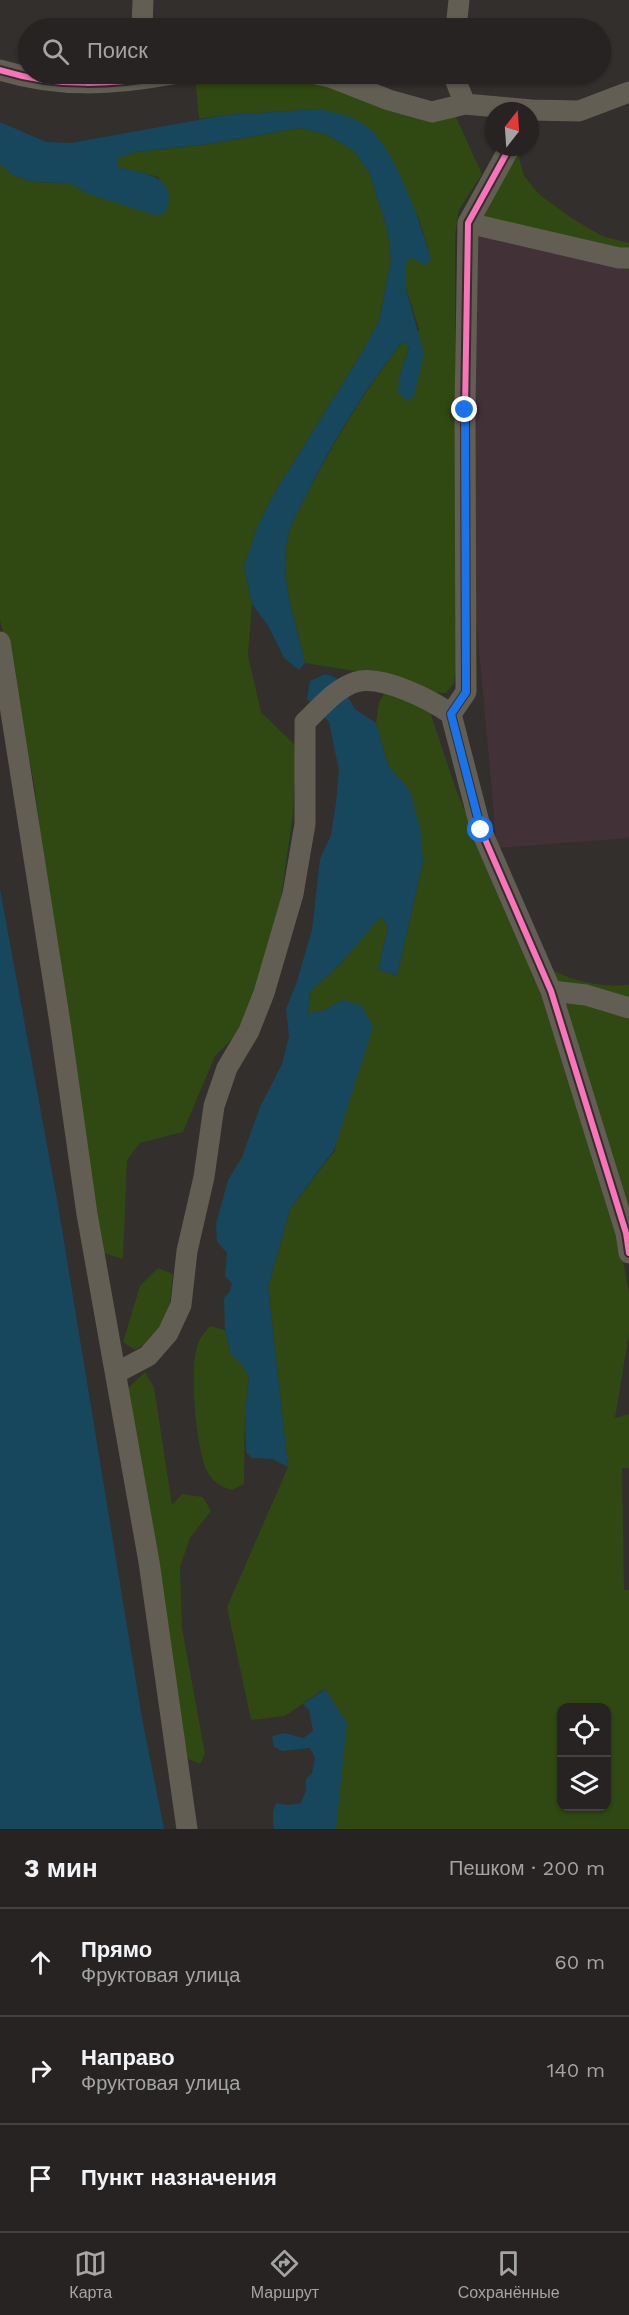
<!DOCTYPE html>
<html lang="ru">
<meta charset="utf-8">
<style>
body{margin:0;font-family:"Work Sans",sans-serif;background:#2e2b2a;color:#f1f3f6}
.controls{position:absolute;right:18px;bottom:18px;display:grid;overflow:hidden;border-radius:12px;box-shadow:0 2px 4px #0004}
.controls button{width:54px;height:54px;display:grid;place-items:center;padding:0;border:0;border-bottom:2px solid #424040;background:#262322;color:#f1f3f6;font:30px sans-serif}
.compass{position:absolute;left:485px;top:102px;width:54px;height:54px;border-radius:50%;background:#262322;box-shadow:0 2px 4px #0004;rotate:17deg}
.stop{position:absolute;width:18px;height:18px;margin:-14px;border:4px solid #1a73e8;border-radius:50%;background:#fff}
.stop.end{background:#1a73e8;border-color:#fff;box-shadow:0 2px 6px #0008}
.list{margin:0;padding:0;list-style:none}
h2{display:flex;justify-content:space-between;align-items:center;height:78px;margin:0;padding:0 24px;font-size:26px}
h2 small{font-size:20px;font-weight:400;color:#a4a4a5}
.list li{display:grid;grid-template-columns:39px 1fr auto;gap:18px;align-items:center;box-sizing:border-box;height:108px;padding:0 24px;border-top:2px solid #424040}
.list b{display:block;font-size:22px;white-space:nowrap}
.list p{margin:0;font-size:20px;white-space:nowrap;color:#a4a4a5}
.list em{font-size:20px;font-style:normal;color:#a4a4a5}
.icon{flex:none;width:33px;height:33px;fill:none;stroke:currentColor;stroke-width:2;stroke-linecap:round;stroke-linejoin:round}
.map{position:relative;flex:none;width:629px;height:1829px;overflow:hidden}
.search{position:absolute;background:#262322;box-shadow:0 2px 4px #0004;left:18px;right:18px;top:18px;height:66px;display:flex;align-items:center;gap:15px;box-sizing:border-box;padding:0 21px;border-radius:33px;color:#a4a4a5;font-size:22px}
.sheet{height:402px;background:#262322}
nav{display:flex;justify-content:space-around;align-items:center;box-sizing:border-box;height:84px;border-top:2px solid #424040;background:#262322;font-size:16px;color:#a4a4a5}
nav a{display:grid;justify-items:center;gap:3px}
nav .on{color:#a8a5a3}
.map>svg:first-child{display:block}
.industrial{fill:#423137}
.green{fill:#304811;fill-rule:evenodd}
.water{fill:#17475d}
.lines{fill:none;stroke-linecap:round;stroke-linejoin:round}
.minor{stroke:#625e54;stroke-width:21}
.cycleway-casing{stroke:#332f2c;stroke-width:10}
.cycleway{stroke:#fb73b8;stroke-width:6}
.route{stroke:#1a73e8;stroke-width:8}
</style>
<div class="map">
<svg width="629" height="1829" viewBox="0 0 629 1829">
<rect width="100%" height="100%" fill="#322f2d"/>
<!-- industrial -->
<path class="industrial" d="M 478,232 L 629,270 L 629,838 L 497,848 L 471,562 Z"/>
<!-- green -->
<path class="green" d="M 209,74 L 272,74 L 357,94 L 421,117 L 456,117 L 482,174 L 459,210 L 455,235 L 455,474 L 460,631 L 454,683 L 446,693 L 427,692 L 392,677 L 305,663 C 297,625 281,586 286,547 C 288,527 299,509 308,492 C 335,439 366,388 403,341 L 409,346 L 399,377 L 419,329 L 405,285 L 405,264 L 411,257 L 431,259 L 420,222 L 391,160 L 320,109 L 226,115 L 199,119 L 195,76 Z
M 299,128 L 326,134 L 354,151 L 369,172 L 388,232 L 391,262 L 379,320 L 361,354 L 275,492 L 258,525 L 244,567 L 252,604 L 248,655 L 261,712 L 297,747 L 293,814 L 280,905 L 244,1027 L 215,1056 L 183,1132 L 140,1143 L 127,1160 L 123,1259 L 103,1253 L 54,942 L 34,783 L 0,620 L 0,164 L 12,175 L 33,182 L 69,183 L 89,194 L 155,215 L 159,177 L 118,167 L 117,158 L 135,152 L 209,144 Z
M 517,150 L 524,176 L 540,195 L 570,217 L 602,236 L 629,243 L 629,270 L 478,232 L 483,206 Z
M 386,691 L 428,706 L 455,787 L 563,1047 L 622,1255 L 629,1293 L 629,1334 L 615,1418 L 629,1414 L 629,1468 L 622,1468 L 624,1590 L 629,1590 L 629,1829 L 336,1829 L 324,1689 L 285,1716 L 251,1720 L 227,1607 L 288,1467 L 268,1287 L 290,1209 L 335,1150 L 343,1000 L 321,1011 L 308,1013 L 310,992 L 341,963 L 381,916 L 388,927 L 378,969 L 397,976 L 423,861 L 410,791 L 388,765 L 376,723 L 379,702 ZM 562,1708 L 606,1708 L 606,1806 L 562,1806 Z
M 547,967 C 573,982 599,987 629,985 L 629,1003 L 558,982 Z
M 573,1000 L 629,1013 L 629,1214 L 564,1006 Z
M 158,1268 L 173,1274 L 169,1311 L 156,1338 L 135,1350 L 123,1342 L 140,1286 Z
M 210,1326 L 225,1330 L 231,1355 L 242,1365 L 249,1377 L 245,1413 L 244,1484 L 232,1490 C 221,1487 212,1482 207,1471 C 196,1449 188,1364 199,1341 C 201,1336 206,1331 210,1326 Z
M 145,1372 L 154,1387 L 172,1505 L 182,1494 L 203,1497 L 211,1511 L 190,1538 L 180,1567 L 182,1628 L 205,1754 L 200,1764 L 186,1758 L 127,1389 Z"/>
<!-- water -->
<path class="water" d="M 320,109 C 335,113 350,115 363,124 C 394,143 421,224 431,259 L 425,266 L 411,257 L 405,265 L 405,285 L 424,354 L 414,396 L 408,401 L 398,393 L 399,377 L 409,347 L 403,341 C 366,387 334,439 308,492 C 299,509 288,527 286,547 C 281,586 297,625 305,663 L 299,670 L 284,658 L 269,627 L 252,604 L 244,567 L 258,525 L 275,492 L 361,354 L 379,320 L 391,262 L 388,232 L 369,172 L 354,151 L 326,134 L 299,128 L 209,144 L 135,152 L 118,158 L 118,167 C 145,174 182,176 164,214 L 154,215 L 89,194 L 69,183 L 33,182 L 12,175 L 0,164 L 0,122 L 46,142 L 71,143 L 226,115 Z
M 325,674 L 337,678 L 355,709 L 376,723 L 388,765 L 410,791 L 420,827 L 423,861 L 397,976 L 378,969 L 388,927 L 381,916 L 341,963 L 310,992 L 308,1013 L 321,1011 L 343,1000 L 361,1005 L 373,1027 L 334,1150 L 290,1209 L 268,1287 L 288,1467 L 272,1459 L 252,1458 L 246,1452 L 245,1413 L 249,1377 L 242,1365 L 231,1355 L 225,1330 L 224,1298 L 230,1291 L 232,1283 L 225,1276 L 227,1253 L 217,1242 L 216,1224 L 228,1180 L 242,1157 L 260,1107 L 282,1064 L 289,1036 L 286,1009 L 296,984 L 312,930 L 320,859 L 331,835 L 336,803 L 339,771 L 329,722 L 307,699 L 310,681 Z
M 0,889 L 58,1205 L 142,1718 L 164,1829 L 0,1829 Z
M 325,1689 L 347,1723 L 336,1829 L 274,1829 L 273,1812 L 276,1803 L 288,1805 L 301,1803 L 306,1790 L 306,1779 L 312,1773 L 315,1758 L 310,1748 L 283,1751 L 274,1747 L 272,1736 L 285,1733 L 303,1738 L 313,1731 L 309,1710 L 303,1704 Z"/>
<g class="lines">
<!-- minor -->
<path class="minor" d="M 142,28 L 143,0
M 456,28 L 459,0
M 0,70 C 58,88 114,85 173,74
M 316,74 L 330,77 L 389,100 L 432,112 L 465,104 L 531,110 L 579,111 L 629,92
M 453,74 L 465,104
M 510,147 L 468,223 L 465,410 L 466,692 L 451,714 L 481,830 L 551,991 L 626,1233 L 629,1253
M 468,223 L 619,258 L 629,258
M 0,642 L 60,1023 L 87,1214 L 149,1562 L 187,1829
M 551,991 L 586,995 L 629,1008
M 116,1373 L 148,1356 L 168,1333 L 181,1305 L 187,1251 L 204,1177 L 214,1106 L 227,1068 L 249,1031 L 264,993 L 293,894 L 305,824 L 305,722 C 320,708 336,688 356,682 C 381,674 431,700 451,714"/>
<defs>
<path id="cycleway" d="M 0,70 C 58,88 114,85 173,74
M 510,147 L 468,223 L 465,410 L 466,692 L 451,714 L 481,830 L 551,991 L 626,1233 L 629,1253"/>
</defs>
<!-- cycleway casing -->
<use href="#cycleway" class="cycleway-casing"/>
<!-- cycleway -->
<use href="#cycleway" class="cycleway"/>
</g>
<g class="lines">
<!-- route -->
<path class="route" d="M 465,410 L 466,692 L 451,714 L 481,830"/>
</g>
</svg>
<div class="controls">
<button><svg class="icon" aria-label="locate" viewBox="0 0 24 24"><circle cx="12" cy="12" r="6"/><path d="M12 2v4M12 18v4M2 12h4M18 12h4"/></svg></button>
<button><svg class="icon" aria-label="layers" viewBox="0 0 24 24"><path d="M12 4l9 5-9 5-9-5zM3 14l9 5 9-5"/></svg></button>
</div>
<svg class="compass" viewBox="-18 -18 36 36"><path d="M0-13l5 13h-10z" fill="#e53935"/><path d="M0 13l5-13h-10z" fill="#a4a4a5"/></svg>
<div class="stop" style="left:481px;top:830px"></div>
<div class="stop end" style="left:465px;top:410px"></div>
<div class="search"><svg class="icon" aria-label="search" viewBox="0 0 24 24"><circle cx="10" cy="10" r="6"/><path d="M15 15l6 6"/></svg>Поиск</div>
</div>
<section class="sheet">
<h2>3 мин<small>Пешком · 200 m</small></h2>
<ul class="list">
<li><svg class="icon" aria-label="ahead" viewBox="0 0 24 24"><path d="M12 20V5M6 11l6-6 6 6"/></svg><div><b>Прямо</b><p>Фруктовая улица</p></div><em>60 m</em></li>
<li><svg class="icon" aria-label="right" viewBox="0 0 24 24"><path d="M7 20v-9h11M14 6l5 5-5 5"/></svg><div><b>Направо</b><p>Фруктовая улица</p></div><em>140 m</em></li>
<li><svg class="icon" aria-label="arrive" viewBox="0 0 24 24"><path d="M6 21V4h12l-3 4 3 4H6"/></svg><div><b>Пункт назначения</b></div></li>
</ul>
</section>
<nav>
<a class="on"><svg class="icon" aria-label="map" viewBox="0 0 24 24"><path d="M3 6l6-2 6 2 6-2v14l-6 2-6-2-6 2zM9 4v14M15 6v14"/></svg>Карта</a>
<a><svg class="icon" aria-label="directions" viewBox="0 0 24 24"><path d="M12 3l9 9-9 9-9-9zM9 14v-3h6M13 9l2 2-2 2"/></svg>Маршрут</a>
<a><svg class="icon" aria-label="saved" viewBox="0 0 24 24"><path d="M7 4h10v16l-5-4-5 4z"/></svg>Сохранённые</a>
</nav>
